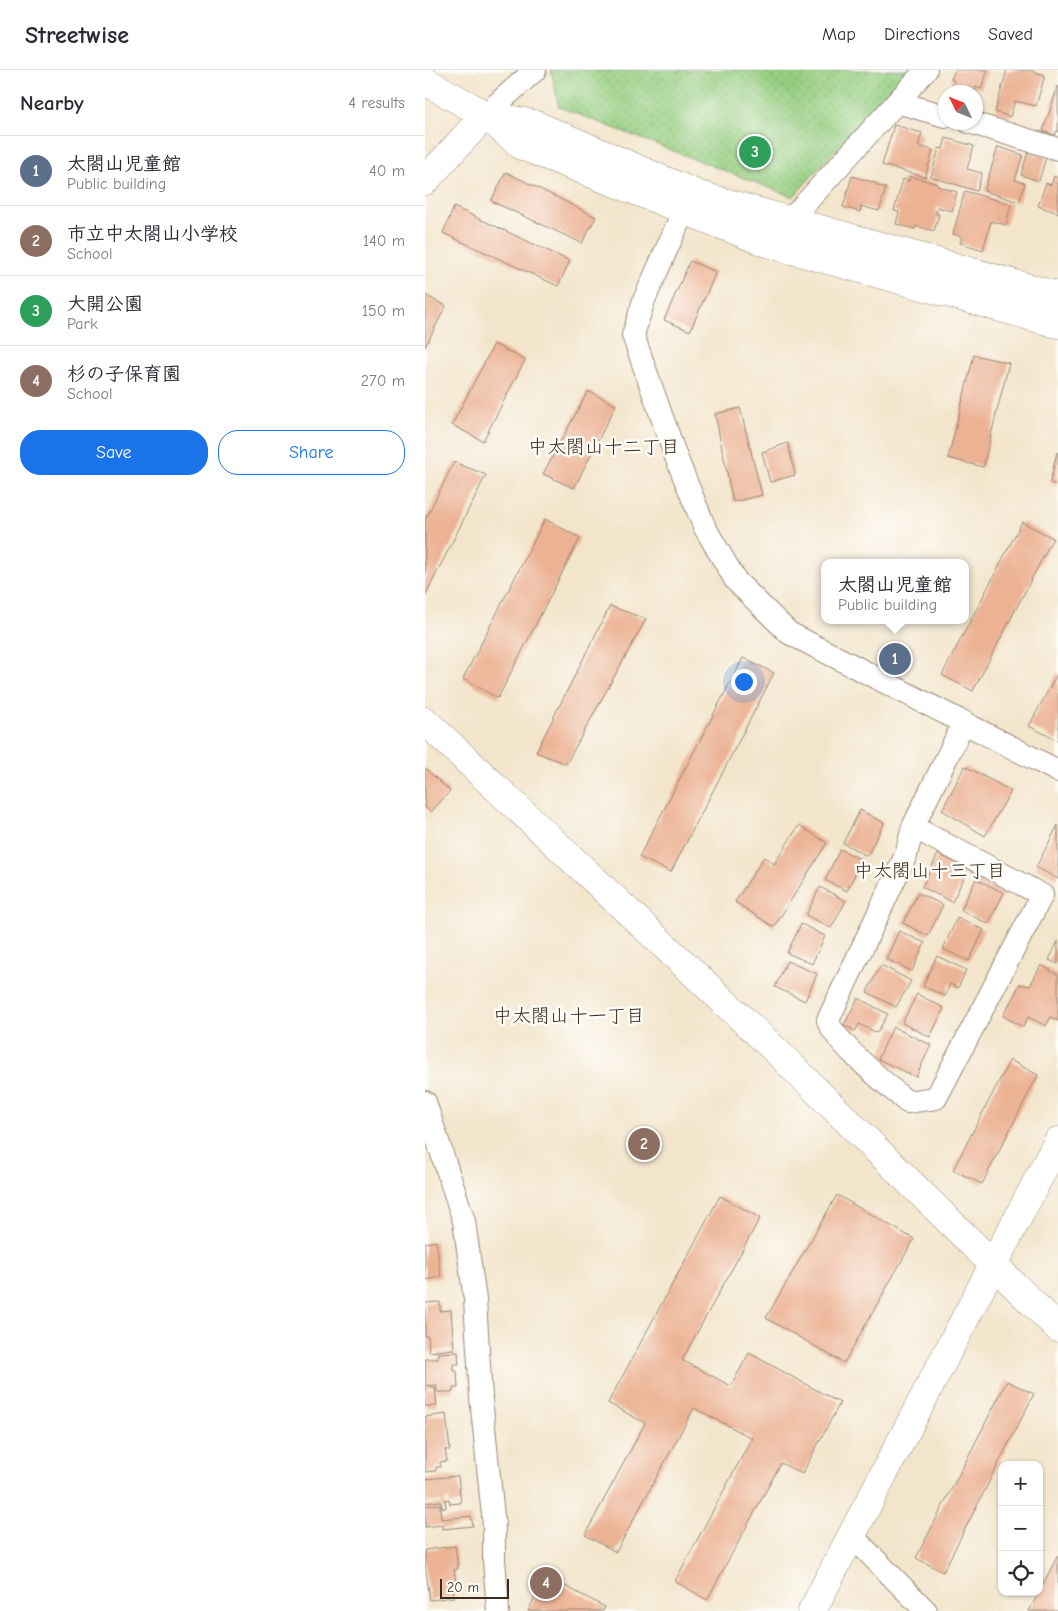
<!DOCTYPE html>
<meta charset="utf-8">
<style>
body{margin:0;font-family:"Comic Neue","Klee One",sans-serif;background:#f2f2f3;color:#2b2b33}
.controls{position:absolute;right:15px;bottom:15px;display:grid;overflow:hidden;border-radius:10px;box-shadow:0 1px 4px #0004}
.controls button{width:45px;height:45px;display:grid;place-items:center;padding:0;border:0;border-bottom:1px solid #e1e1e2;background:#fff;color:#2b2b33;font:25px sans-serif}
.compass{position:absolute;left:513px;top:15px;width:45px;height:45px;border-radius:50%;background:#fff;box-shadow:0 1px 4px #0004;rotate:313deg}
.scale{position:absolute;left:15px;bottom:12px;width:69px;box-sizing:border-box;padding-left:5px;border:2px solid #3b2a1e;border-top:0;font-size:14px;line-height:18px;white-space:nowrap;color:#3b2a1e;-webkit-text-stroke:4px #fdfcf7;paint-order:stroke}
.you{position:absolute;left:318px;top:611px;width:18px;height:18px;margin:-12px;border:4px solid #fff;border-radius:50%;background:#1a73e8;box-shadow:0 0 0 8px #1a73e833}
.badge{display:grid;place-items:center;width:32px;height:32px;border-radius:50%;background:#1a73e8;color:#fff;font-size:16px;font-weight:700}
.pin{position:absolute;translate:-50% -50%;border:2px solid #fff;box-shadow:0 1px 5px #0006}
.popup{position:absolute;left:396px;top:489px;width:148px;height:65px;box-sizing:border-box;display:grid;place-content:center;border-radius:10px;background:#fff;filter:drop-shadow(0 1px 4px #0005);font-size:16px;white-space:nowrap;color:#7c7c81}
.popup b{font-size:19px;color:#2b2b33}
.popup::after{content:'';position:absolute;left:50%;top:100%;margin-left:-10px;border:10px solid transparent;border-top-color:#fff}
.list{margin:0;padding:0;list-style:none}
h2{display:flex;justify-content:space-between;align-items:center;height:65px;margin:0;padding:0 20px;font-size:21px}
h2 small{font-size:16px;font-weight:400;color:#7c7c81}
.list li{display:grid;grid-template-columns:32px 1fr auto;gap:15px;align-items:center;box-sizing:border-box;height:70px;padding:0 20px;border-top:1px solid #e1e1e2}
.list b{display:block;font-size:19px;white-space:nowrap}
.list p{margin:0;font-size:16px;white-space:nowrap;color:#7c7c81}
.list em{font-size:16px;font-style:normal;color:#7c7c81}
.actions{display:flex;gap:10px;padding:15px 20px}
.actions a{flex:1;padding:11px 0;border:1px solid #1a73e8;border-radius:20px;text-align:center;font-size:18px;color:#1a73e8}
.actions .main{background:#1a73e8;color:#fff}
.icon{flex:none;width:28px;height:28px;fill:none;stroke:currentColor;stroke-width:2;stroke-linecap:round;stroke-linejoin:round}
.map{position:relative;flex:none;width:633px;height:1541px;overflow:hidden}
header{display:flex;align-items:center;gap:30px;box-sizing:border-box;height:70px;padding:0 25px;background:#fff;border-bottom:1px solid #e1e1e2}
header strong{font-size:24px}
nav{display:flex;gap:28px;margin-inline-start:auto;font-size:18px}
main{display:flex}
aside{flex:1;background:#fff}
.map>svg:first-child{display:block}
.park{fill:url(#park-dots);stroke:#687c4f}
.building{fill:#ecb294}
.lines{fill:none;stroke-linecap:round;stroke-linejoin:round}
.street-casing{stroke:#978875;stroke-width:24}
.secondary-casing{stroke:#978875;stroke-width:29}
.street{stroke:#fff;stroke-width:22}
.secondary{stroke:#fff;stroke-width:28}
.labels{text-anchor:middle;stroke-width:5;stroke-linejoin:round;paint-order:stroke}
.neighbourhood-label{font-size:19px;fill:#3b2a1e;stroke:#fdfcf7}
</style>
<header>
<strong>Streetwise</strong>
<nav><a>Map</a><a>Directions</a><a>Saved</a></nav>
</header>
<main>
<aside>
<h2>Nearby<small>4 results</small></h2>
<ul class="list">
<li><span class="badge" style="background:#5c6f8a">1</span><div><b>太閤山児童館</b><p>Public building</p></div><em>40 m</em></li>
<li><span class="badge" style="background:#8d6e63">2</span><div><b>市立中太閤山小学校</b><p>School</p></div><em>140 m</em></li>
<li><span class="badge" style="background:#2e9e5b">3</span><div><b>大開公園</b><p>Park</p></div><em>150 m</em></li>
<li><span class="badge" style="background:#8d6e63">4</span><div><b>杉の子保育園</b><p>School</p></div><em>270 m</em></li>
</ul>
<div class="actions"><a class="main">Save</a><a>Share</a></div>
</aside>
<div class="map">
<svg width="633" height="1541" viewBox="0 0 633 1541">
<defs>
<pattern id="park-dots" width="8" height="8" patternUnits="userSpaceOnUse" patternTransform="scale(1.25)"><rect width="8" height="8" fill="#94cd80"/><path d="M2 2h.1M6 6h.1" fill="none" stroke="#80b06e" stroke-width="1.8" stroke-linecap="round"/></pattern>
</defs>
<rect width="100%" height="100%" fill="#fdfcf7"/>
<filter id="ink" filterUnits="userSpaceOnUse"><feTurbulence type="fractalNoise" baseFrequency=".02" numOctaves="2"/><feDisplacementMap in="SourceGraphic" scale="10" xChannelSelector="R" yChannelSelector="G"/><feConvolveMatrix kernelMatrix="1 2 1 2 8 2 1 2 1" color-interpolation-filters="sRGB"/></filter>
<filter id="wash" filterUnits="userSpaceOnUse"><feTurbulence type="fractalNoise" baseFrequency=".0096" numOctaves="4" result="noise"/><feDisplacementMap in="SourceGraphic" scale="20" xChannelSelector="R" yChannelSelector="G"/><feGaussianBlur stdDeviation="1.12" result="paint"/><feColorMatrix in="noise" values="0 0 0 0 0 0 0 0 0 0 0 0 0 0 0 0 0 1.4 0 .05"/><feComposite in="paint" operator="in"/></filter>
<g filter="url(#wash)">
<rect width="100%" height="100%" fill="#f3e5cc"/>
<!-- park -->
<path class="park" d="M 126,0 L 483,0 L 368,127 L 134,37 Z"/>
<g id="blocks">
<!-- building -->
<path class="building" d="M 530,0 L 563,0 L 556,19 L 551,17 L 549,22 L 524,22 L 529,11 L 526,9 Z
M 582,0 L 604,0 L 620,5 L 611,36 L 590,31 L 585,47 L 570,42 Z
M 633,16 L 633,62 L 631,61 L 630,65 L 618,61 Z
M 469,55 L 497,63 L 493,76 L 508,80 L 500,107 L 457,95 Z
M 521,68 L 549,76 L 542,99 L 557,103 L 552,121 L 506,107 L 514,78 L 518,79 Z
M 573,77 L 598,85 L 590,110 L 600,113 L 594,132 L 559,121 Z
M 603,82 L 621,87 L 614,111 L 596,105 Z
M 81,102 L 171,147 L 157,173 L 66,131 Z
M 427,106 L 451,113 L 451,115 L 461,118 L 454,141 L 436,136 L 435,142 L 418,137 Z
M 485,106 L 513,114 L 512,116 L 532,122 L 527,141 L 512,137 L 511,144 L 514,144 L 509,161 L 491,156 L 490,159 L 471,154 L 474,142 L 469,141 L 478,109 L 484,111 Z
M 629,106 L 633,108 L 633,143 L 613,136 L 621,113 L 626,115 Z
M 540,121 L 586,134 L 581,155 L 566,151 L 558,180 L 535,173 L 537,167 L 528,164 Z
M 29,137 L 145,191 L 133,216 L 18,163 Z
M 265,191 L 291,202 L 265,261 L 239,250 Z
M 0,225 L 21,236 L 0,277 Z
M 69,274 L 100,290 L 58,371 L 27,355 Z
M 549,285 L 584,293 L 558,397 L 523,388 Z
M 163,321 L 191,335 L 149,418 L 118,404 Z
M 315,338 L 337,425 L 308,432 L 290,344 Z
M 363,373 L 370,405 L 345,412 L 337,382 Z
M 632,382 L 633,382 L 633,415 L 625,413 Z
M 29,392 L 61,405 L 0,526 L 0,450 Z
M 120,449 L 155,468 L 73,628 L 38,609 Z
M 597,452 L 628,468 L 548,621 L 517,605 Z
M 185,536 L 221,549 L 141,694 L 111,682 Z
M 318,588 L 349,603 L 246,802 L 214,787 Z
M 633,602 L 633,671 L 604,656 Z
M 540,696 L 586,721 L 560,766 L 517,740 Z
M 0,698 L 25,721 L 6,742 L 0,737 Z
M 435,740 L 459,753 L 442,786 L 418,773 Z
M 374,755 L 402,773 L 349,857 L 310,832 L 339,787 L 349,794 Z
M 633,755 L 633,809 L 611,797 Z
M 415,779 L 437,790 L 422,821 L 400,810 Z
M 513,784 L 535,795 L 532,802 L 540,806 L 527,832 L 497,817 Z
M 551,809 L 579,823 L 563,854 L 536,840 Z
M 395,817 L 421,831 L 406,858 L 381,845 Z
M 493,823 L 518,835 L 503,866 L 478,853 Z
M 532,848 L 559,860 L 544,891 L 518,879 Z
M 376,854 L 400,866 L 387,894 L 362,883 Z
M 474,861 L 500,873 L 487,901 L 461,889 Z
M 633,871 L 633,894 L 624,890 Z
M 512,886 L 541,900 L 533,918 L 525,914 L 520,926 L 498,916 Z
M 362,891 L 392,904 L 380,931 L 350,917 Z
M 456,895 L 486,911 L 471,937 L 442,922 Z
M 616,895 L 633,905 L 633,951 L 626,947 L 621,956 L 603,947 L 598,957 L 578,946 L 595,914 L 605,916 Z
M 492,924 L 519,938 L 505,967 L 477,953 Z
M 433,928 L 463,944 L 452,963 L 434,954 L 430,961 L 419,955 Z
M 468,957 L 506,975 L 491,1007 L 453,989 Z
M 585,990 L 613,1005 L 557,1114 L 528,1100 Z
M 412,1125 L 489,1169 L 419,1293 L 341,1248 Z
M 295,1126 L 335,1148 L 257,1290 L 306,1316 L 324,1283 L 415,1333 L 377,1404 L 356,1393 L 282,1530 L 250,1511 L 327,1368 L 269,1338 L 191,1482 L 160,1465 L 220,1353 L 183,1333 Z
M 11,1171 L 16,1207 L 0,1210 L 0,1173 Z
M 15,1232 L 15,1241 L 26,1240 L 29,1279 L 4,1282 L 3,1266 L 0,1266 L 0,1233 Z
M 33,1282 L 34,1294 L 28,1294 L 28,1301 L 32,1301 L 33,1318 L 28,1318 L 28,1322 L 12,1322 L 11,1315 L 0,1316 L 0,1289 L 13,1289 L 13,1283 Z
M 582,1311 L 609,1324 L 518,1502 L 491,1488 Z
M 10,1318 L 12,1336 L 0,1336 L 0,1319 Z
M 21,1344 L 25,1380 L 20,1380 L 22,1391 L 15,1392 L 16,1397 L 11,1397 L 11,1401 L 0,1402 L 0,1347 Z
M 33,1406 L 36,1433 L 25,1434 L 24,1429 L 20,1430 L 21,1438 L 17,1438 L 16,1431 L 0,1433 L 0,1409 Z
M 15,1434 L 16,1449 L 46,1446 L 48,1456 L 17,1459 L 17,1455 L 0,1457 L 0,1436 Z
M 30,1476 L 33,1499 L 29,1500 L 32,1519 L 28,1520 L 29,1527 L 5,1530 L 0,1494 L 0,1480 Z
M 633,1485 L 633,1541 L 604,1541 L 614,1522 Z
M 121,1506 L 180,1537 L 178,1541 L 103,1541 Z"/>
</g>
</g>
<g filter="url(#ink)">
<use href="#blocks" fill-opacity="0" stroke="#978875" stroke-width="1"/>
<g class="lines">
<defs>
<path id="street" d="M 472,32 L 520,46
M 60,45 L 110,0
M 544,52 L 633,79
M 259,140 L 219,230 L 208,265 L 251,387 L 280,458 L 311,511 L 364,563 L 633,701
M 355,160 L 376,138 L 501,0
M 488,757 L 617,825 L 511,1028 L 482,1032 C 465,1017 407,970 403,950 L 481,785 L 488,757 L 539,652
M 0,1032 L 39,1151 L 50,1230 L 56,1328 L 69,1456 L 69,1490 L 73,1541
M 427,1466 L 501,1541"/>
<path id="secondary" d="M 0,11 L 60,45 L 97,76 L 342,173 L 633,254
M 62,45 L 109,54 L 274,125 L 633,226
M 0,111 L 60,45
M 0,651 L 344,974 L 633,1258
M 387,1541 L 633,1071"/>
</defs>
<!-- street casing -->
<use href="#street" class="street-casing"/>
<!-- secondary casing -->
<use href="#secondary" class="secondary-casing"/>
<!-- street -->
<use href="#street" class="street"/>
<!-- secondary -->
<use href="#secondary" class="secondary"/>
</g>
</g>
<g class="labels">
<!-- neighbourhood labels -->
<g class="neighbourhood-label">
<text x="179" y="383">中太閤山十二丁目</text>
<text x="505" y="807">中太閤山十三丁目</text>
<text x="144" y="952">中太閤山十一丁目</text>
</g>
</g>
</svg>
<div class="controls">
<button>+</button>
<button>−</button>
<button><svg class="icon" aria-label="locate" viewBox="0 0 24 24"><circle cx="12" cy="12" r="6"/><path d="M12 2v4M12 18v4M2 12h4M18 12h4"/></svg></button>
</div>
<svg class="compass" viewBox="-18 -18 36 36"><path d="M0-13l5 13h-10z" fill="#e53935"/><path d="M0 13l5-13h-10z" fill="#7c7c81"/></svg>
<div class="scale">20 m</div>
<div class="you"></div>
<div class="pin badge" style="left:470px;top:589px;background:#5c6f8a">1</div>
<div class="popup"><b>太閤山児童館</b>Public building</div>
<div class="pin badge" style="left:219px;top:1074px;background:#8d6e63">2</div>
<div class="pin badge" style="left:330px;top:82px;background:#2e9e5b">3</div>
<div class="pin badge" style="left:121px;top:1513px;background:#8d6e63">4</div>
</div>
</main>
